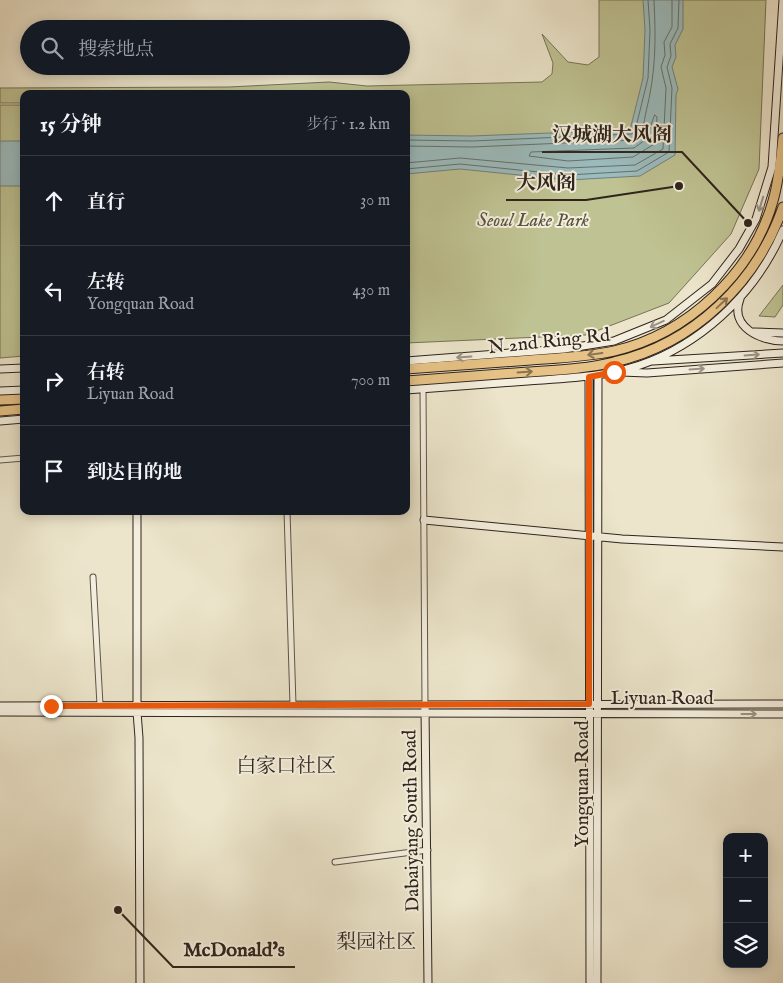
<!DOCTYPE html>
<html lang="zh">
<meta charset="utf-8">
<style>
body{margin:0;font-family:"IM FELL English","Noto Serif SC",serif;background:#242831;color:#f1f3f6}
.controls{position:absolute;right:15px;bottom:15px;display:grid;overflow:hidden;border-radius:10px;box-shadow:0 2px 12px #0003}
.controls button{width:45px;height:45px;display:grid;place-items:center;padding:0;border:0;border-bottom:1px solid #363941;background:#171b24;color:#f1f3f6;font:25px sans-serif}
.stop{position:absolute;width:15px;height:15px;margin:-11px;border:4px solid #ea580c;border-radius:50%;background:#fff}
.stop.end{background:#ea580c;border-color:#fff;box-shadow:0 1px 5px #0008}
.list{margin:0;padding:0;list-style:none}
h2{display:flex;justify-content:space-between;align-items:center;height:65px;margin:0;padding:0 20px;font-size:21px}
h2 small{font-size:16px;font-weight:400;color:#9ea1a6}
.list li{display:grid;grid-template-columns:32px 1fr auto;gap:15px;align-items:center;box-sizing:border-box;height:90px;padding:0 20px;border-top:1px solid #363941}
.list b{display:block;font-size:19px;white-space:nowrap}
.list p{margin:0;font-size:16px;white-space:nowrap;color:#9ea1a6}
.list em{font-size:16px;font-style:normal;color:#9ea1a6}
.icon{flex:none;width:28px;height:28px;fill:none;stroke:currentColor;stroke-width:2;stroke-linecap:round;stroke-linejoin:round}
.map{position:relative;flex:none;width:783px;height:983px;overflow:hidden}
.search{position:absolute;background:#171b24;box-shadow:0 2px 12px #0003;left:20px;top:20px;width:390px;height:55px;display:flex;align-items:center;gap:12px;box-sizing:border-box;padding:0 18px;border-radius:28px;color:#9ea1a6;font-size:19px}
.panel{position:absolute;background:#171b24;box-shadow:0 2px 12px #0003;left:20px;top:90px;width:390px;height:425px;border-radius:10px}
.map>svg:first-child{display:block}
.green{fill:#bfc292;stroke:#777357}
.water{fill:#9cbdbf;stroke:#70807e}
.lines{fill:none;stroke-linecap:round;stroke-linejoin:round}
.shore{stroke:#66706e;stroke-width:1}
.street-casing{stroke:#5e5448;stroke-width:7}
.secondary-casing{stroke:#2f241c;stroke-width:9}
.highway-casing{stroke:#2f241c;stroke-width:11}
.street{stroke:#f3eedd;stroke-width:5}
.secondary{stroke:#f3eedd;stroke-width:7}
.highway{stroke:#e6c286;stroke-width:9}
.oneway{stroke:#9b9386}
.oneway2{stroke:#8a7351}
.route{stroke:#ea580c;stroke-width:6}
.labels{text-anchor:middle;stroke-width:4;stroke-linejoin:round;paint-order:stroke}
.park-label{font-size:19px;font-style:italic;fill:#5a533f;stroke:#f3eedd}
.street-label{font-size:19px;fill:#2f241c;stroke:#f3eedd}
.neighbourhood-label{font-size:20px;fill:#2f241c;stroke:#f3eedd}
.leader{fill:none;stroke:#2f241c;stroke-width:2}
.callout-dot{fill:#2f241c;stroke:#f3eedd;stroke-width:2}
.callout-label{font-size:20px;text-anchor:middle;font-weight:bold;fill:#2f241c;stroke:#f3eedd;stroke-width:4;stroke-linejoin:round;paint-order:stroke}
</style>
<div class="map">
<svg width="783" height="983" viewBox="0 0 783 983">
<rect width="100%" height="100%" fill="#ece5cb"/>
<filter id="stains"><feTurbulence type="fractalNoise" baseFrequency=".004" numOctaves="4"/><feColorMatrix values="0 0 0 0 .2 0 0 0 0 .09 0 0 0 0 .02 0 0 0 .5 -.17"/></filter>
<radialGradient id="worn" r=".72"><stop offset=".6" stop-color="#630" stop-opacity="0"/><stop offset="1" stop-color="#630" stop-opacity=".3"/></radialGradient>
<!-- green -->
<path class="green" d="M 599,0 L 766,0 L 759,169 L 731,234 L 669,303 L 586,335 L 406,343 L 406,94 L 24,94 L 24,103 L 0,103 L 0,88 L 229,87 L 329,82 L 367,86 L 542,82 L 552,74 L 553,63 L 542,34 L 568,62 L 588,65 L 599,57 Z
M 0,105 L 24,105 L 24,356 L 0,358 Z
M 783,285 L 783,305 L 775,317 L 759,316 Z"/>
<!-- water -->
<path class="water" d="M 643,0 L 683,0 L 683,29 L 675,45 L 676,57 L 672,67 L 678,89 L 676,95 L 675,155 L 640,176 L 568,180 L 460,169 L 406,174 L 406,135 L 471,136 L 630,130 L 643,78 L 645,30 Z
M 0,141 L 24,141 L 24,186 L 0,186 Z"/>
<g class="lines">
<!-- shore -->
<path class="shore" d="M 655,115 L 657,117 L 656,143 L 633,157 L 568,161 L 529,156 L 531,152 L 634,148 L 645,140 Z
M 406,140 L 472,141 L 632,134 L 635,131 L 648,78 L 650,30 L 648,0
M 406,146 L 472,147 L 635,140 C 643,134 644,121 646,112 C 656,72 656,41 654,0
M 406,163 L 460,158 L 568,168 L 635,165 L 663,149 L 666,88 L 661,67 L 665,55 L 664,42 L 672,27 L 672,0
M 406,169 L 460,164 L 568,175 L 637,171 L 669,152 L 672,88 L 667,67 L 671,56 L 670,44 L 678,28 L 679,0"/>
<defs>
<path id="street" d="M 423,389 L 425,705
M 0,460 L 24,458
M 287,511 L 293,705
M 93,577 L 100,705
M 335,862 L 428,850"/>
<path id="secondary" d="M 740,299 C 729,327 761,341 783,341
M 754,332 L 783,333
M 406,361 L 564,349 L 614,341 L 666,320 L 712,284 L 739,249 L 756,219 L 772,167 L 783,0
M 653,361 L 783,353
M 0,369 L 24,368
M 621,372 L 647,373 L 783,363
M 589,377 L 590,983
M 406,390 C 447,387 487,384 528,381 C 569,378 612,377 651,361 C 709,337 758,289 783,230
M 0,391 L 24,390
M 0,421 L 24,419
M 137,511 L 137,712 L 139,738 L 140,983
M 424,520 L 622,539 L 783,547
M 0,706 L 783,704
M 425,708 L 428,983
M 0,712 L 783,714
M 597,983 L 598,375"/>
<path id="highway" d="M 406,369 C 448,366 489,363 531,360 C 559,358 587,357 614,351 C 687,334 752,274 773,201 C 779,180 781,159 783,138
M 406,381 C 447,378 487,375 528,372 C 557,370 586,369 614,362 C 694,344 757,282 783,207
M 0,400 L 24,399
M 0,411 L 24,409"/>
</defs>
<!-- street casing -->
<use href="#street" class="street-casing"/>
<!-- secondary casing -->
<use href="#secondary" class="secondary-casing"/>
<!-- highway casing -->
<use href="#highway" class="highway-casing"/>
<!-- street -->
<use href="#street" class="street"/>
<!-- secondary -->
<use href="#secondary" class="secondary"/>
<!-- highway -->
<use href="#highway" class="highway"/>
</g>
<!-- one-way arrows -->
<defs><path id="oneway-shaft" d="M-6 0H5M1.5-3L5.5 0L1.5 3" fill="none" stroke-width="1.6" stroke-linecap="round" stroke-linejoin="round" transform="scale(1.25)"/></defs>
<g class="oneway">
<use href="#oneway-shaft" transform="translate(761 204) rotate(107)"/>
<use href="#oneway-shaft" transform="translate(657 324) rotate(155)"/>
<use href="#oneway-shaft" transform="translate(752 355) rotate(-4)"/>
<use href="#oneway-shaft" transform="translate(464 357) rotate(176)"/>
<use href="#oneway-shaft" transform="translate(697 369) rotate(-4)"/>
<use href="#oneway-shaft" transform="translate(749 714)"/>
</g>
<g class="oneway2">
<use href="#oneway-shaft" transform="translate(722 303) rotate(-43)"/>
<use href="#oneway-shaft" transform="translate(595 354) rotate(172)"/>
<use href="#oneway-shaft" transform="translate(525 372) rotate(-4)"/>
</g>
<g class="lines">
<!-- route -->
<path class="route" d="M 51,706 L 589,704 L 589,377 L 614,372"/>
</g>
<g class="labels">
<!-- park labels -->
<g class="park-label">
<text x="533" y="226">Seoul Lake Park</text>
</g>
<!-- street labels -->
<g class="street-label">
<text transform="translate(549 340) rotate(-6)" y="7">N 2nd Ring Rd</text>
<text x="662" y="704">Liyuan Road</text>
<text transform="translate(581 784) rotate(-90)" y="7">Yongquan Road</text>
<text transform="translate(410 821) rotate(-91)" y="7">Dabaiyang South Road</text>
</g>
<!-- neighbourhood labels -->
<g class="neighbourhood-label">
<text x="286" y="772">白家口社区</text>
<text x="376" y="948">梨园社区</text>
</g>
</g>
<!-- callouts -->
<path class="leader" d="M748 223L682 152H542M679 186L586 200H506M118 910L173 967H295"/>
<g class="callout-dot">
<circle cx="748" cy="223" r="5"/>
<circle cx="679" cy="186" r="5"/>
<circle cx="118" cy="910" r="5"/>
</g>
<g class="callout-label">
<text x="612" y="141">汉城湖大风阁</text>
<text x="546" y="189">大风阁</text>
<text x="234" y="956">McDonald's</text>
</g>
<rect width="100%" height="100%" filter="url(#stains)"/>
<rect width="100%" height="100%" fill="url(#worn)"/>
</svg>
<div class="controls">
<button>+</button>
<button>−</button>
<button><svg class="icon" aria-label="layers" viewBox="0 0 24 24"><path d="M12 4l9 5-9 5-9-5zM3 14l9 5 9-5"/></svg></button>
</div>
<div class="stop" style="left:614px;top:372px"></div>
<div class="stop end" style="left:51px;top:706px"></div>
<div class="search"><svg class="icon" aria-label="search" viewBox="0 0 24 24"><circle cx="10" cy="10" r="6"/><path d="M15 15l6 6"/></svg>搜索地点</div>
<section class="panel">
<h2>15 分钟<small>步行 · 1.2 km</small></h2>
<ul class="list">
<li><svg class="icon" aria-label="ahead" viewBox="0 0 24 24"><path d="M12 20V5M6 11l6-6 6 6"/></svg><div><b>直行</b></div><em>30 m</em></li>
<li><svg class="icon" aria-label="left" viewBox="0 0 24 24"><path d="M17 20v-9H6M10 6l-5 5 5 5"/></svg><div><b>左转</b><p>Yongquan Road</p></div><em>430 m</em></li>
<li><svg class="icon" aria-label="right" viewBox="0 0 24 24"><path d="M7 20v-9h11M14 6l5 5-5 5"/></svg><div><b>右转</b><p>Liyuan Road</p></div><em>700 m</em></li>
<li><svg class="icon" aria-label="arrive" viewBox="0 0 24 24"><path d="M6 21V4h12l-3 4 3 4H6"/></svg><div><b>到达目的地</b></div></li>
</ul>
</section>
</div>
